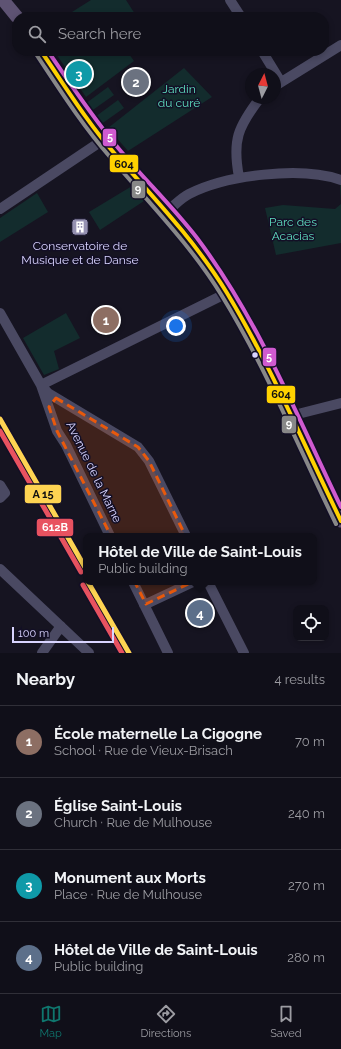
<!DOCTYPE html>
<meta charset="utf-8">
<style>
body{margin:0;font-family:Raleway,sans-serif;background:#191822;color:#f1f3f6}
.controls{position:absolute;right:12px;bottom:12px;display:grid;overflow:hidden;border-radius:8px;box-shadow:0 2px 6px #0003}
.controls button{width:36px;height:36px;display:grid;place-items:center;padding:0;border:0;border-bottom:1px solid #302f38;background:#100f19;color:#f1f3f6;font:20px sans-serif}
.compass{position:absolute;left:245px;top:68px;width:36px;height:36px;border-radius:50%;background:#100f19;box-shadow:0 2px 6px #0003;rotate:6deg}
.scale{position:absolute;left:12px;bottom:10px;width:102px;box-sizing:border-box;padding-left:4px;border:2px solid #d9d4ff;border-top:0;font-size:11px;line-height:14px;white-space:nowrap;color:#d9d4ff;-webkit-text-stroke:3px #130f26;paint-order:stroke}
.you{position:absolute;left:176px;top:326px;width:14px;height:14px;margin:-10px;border:3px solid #fff;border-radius:50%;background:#1a73e8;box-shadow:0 0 0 6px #1a73e833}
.badge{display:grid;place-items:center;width:26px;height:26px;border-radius:50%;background:#0f766e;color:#fff;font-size:13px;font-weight:700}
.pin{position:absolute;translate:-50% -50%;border:2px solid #fff;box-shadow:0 1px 4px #0006}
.popup{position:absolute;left:83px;top:533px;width:234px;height:52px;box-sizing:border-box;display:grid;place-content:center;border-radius:8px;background:#100f19;filter:drop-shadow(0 1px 3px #0005);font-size:13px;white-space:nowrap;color:#9c9ca2}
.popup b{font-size:15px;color:#f1f3f6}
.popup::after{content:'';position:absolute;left:50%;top:100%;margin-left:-8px;border:8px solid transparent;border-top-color:#100f19}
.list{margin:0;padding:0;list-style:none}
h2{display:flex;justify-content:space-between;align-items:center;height:52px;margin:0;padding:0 16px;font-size:17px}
h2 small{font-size:13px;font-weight:400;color:#9c9ca2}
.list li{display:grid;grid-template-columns:26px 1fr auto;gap:12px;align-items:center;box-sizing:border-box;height:72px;padding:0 16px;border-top:1px solid #302f38}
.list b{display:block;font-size:15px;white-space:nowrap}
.list p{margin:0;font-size:13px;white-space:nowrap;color:#9c9ca2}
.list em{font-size:13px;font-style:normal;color:#9c9ca2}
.icon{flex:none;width:22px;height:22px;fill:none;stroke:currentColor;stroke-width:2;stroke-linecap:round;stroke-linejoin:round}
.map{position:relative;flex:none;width:341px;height:653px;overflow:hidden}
.search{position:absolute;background:#100f19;box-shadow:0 2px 6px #0003;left:12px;right:12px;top:12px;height:44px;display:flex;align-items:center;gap:10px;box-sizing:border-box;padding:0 14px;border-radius:16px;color:#9c9ca2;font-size:15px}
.sheet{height:340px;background:#100f19}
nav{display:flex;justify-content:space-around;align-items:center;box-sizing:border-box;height:56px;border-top:1px solid #302f38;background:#100f19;font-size:11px;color:#9c9ca2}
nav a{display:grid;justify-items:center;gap:2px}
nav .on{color:#0f766e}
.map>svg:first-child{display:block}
.green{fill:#132c2d}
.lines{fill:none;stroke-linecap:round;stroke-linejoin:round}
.minor{stroke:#4a4962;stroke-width:10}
.major{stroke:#5e5373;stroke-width:13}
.bus-1-casing{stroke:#130f26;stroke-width:7}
.bus-2-casing{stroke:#130f26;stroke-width:7}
.bus-3-casing{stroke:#130f26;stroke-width:7}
.bus-1{stroke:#ffd200;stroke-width:4}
.bus-2{stroke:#888;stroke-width:4}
.bus-3{stroke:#d05ad0;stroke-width:4}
.rail-1-casing{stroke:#130f26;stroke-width:8}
.rail-2-casing{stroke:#130f26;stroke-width:8}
.rail-1{stroke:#fed452;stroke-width:5}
.rail-2{stroke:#e85260;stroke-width:5}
.marked{fill:#e8590c;fill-opacity:0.2;stroke:#e8590c;stroke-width:3;stroke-dasharray:8 5;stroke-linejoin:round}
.bus-dot{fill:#d9d4ff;stroke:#130f26;stroke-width:1.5}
.labels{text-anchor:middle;stroke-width:3;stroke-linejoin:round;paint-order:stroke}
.park-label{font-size:12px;fill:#5fe0c0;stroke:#130f26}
.poi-label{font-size:12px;fill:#d9d4ff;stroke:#130f26}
.street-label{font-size:12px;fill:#d9d4ff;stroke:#130f26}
.line-badge{stroke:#130f26;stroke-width:1.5}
.badge-label{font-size:11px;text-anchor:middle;font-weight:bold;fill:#fff}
.pale-badge-label{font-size:11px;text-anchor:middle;font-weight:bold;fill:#111}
</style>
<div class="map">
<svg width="341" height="653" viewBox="0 0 341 653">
<rect width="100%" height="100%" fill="#161421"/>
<!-- green -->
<path class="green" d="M 91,0 L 126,0 L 135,14 L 131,17 L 64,17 Z
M 54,51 L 127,51 L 134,61 L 86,97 Z
M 184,68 L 212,97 L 128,151 L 108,128 Z
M 108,87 L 114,95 L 90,112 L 85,104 Z
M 118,100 L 124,108 L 100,125 L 95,117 Z
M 340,183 L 341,183 L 341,243 L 276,255 L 265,208 L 283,205 L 335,209 L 341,204 Z
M 132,186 L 144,201 L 100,230 L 89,212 Z
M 37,193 L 48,212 L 0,242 L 0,218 Z
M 66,313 L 80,338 L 54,351 L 59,369 L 44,375 L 23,338 Z"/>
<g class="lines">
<!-- minor -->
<path class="minor" d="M 230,0 L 241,17
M 262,51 L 281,82
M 275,86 L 341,45
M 239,177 C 232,140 238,127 260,98
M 0,209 L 103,140
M 167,211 C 174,206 181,198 189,194 C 226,175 301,166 341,180
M 0,313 L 41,385 L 57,431 L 66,445 L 110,536
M 41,385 L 227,293
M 42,386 L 48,393 L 138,447 L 149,461 L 186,536
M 290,416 L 341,403
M 0,485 L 5,493 L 0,498
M 0,569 L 89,653
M 133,582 L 168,653
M 208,582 L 244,653
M 144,605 L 193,582
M 42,653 L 61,626"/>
<!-- major -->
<path class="major" d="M 3,0 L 17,17
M 41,51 L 87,120 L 115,154 L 167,211 L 192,242 L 227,293 L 272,377 L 341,521"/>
<defs>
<path id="bus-1" d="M 41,51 C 65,86 87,122 115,154 C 155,199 196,242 227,293 C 271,366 304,445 341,521"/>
<path id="bus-2" d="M 36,54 C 60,90 82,125 110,157 C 149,203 191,245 222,296 C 266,368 299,448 336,524"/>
<path id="bus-3" d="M 48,51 C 71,85 93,118 119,149 C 144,179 173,207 197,238 C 258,319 297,416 341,507"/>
</defs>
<!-- bus-1 casing -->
<use href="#bus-1" class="bus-1-casing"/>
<!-- bus-2 casing -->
<use href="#bus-2" class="bus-2-casing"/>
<!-- bus-3 casing -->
<use href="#bus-3" class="bus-3-casing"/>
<!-- bus-1 -->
<use href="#bus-1" class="bus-1"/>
<!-- bus-2 -->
<use href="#bus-2" class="bus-2"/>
<!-- bus-3 -->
<use href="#bus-3" class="bus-3"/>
<defs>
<path id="rail-1" d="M 0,419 L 86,569
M 88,582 L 129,653"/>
<path id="rail-2" d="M 0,431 L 81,572
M 83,585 L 122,653"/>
</defs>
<!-- rail-1 casing -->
<use href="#rail-1" class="rail-1-casing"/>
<!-- rail-2 casing -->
<use href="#rail-2" class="rail-2-casing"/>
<!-- rail-1 -->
<use href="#rail-1" class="rail-1"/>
<!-- rail-2 -->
<use href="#rail-2" class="rail-2"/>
</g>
<!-- marked area -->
<path class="marked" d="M 56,398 L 138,447 L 149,461 L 205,576 L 146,604 L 57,431 L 49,407 Z"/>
<!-- icons -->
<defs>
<symbol id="building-square" viewBox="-11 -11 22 22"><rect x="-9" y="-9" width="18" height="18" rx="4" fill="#9591b1" stroke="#130f26"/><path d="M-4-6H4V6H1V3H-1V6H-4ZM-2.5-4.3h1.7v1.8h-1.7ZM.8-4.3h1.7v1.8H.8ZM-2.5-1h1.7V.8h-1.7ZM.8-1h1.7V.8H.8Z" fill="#fff"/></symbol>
</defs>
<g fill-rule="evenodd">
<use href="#building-square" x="70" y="217" width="20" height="20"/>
</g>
<!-- markers -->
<circle class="bus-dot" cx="255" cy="355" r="3.5"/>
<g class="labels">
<!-- park labels -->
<g class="park-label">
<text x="179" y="93">Jardin<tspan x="179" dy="14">du curé</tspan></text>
<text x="293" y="226">Parc des<tspan x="293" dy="14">Acacias</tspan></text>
</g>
<!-- poi labels -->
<g class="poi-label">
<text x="80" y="250">Conservatoire de<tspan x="80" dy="14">Musique et de Danse</tspan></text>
</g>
<!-- street labels -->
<g class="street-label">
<text transform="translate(94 472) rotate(64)" y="4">Avenue de la Marne</text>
</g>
</g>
<g class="line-badge">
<rect x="102" y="128" width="15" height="19" rx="4" fill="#d05ad0"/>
<rect x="109" y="154" width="30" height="19" rx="4" fill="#ffd200"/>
<rect x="131" y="180" width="15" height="19" rx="4" fill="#888"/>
<rect x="262" y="347" width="15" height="20" rx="4" fill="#d05ad0"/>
<rect x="266" y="385" width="30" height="19" rx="4" fill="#ffd200"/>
<rect x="281" y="415" width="16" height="19" rx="4" fill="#888"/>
<rect x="24" y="484" width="38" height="20" rx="4" fill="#fed452"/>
<rect x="36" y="518" width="38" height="19" rx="4" fill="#e85260"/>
</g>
<g class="badge-label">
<text x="110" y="141">5</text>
<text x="138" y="193">9</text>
<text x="269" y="361">5</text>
<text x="289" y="428">9</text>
<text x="55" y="531">612B</text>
</g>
<g class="pale-badge-label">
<text x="124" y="168">604</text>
<text x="281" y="398">604</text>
<text x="43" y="498">A 15</text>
</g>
</svg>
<div class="controls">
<button><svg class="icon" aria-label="locate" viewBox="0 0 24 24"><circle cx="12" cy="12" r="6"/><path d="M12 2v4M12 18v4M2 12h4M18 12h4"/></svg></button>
</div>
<svg class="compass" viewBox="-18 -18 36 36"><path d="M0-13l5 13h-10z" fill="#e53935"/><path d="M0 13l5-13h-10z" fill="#9c9ca2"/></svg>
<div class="scale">100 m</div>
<div class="you"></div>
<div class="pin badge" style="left:106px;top:320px;background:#8d6e63">1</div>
<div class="pin badge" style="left:136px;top:82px;background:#6b7280">2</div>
<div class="pin badge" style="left:79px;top:74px;background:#0f9aa8">3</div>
<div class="pin badge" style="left:200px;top:613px;background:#5c6f8a">4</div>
<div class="popup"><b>Hôtel de Ville de Saint-Louis</b>Public building</div>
<div class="search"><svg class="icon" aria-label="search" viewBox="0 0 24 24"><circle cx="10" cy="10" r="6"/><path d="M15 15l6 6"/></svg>Search here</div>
</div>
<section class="sheet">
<h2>Nearby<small>4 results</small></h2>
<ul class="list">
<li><span class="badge" style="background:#8d6e63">1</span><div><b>École maternelle La Cigogne</b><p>School · Rue de Vieux-Brisach</p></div><em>70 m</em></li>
<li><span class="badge" style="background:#6b7280">2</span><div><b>Église Saint-Louis</b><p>Church · Rue de Mulhouse</p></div><em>240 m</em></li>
<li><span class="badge" style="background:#0f9aa8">3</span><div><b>Monument aux Morts</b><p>Place · Rue de Mulhouse</p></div><em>270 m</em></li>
<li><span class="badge" style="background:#5c6f8a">4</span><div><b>Hôtel de Ville de Saint-Louis</b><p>Public building</p></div><em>280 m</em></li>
</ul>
</section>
<nav>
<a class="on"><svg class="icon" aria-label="map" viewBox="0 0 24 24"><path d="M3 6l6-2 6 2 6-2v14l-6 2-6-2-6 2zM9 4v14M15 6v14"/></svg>Map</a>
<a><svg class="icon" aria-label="directions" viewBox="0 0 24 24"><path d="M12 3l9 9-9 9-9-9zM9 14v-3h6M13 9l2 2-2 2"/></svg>Directions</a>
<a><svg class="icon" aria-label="saved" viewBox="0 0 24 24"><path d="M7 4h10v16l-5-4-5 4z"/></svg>Saved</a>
</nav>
